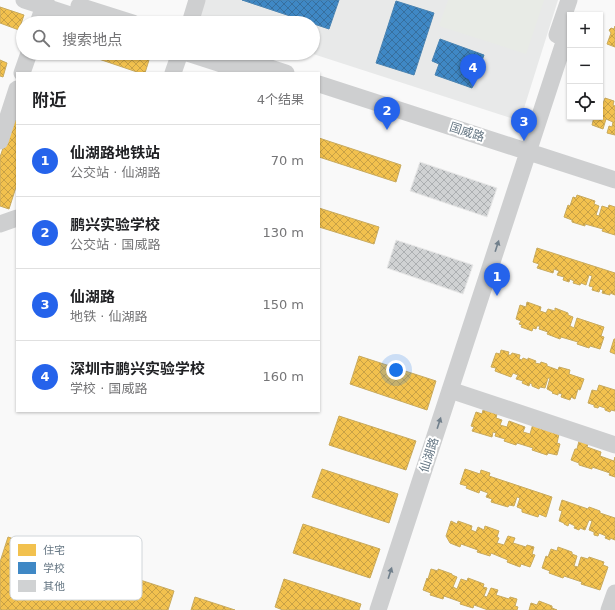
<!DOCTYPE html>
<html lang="zh">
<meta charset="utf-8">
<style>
body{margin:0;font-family:"DejaVu Sans","Noto Sans SC",sans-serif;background:#f6f6f6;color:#202124}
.controls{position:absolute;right:12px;top:12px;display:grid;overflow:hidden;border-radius:0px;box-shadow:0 1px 3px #0004}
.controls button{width:36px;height:36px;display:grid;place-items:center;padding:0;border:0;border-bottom:1px solid #e0e0e0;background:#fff;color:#202124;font:20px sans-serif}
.you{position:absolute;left:396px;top:370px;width:14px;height:14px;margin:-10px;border:3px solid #fff;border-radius:50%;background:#1a73e8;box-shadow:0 0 0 6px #1a73e833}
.badge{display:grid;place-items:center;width:26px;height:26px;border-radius:50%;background:#2563eb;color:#fff;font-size:13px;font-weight:700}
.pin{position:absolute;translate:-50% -33px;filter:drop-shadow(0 1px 2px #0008)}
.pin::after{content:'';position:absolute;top:21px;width:14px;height:12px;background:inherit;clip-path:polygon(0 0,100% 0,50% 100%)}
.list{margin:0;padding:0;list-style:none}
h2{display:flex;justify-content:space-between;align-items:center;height:52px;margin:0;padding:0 16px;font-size:17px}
h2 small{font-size:13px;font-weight:400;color:#757577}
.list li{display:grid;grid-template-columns:26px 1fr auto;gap:12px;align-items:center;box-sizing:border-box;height:72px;padding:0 16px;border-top:1px solid #e0e0e0}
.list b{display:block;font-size:15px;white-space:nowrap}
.list p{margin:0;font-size:13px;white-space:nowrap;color:#757577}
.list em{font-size:13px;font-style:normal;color:#757577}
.icon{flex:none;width:22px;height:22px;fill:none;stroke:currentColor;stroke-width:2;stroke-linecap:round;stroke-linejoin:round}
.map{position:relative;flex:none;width:615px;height:610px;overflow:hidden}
.search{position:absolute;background:#fff;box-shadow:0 1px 3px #0004;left:16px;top:16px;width:304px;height:44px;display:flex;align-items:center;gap:10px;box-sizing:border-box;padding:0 14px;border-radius:22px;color:#757577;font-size:15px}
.panel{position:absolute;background:#fff;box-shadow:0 1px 3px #0004;left:16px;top:72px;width:304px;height:340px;border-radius:0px}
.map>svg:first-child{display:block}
.built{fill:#e8e9e9}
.park{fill:#e8ebe6}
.homes{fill:url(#homes-cross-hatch);stroke:#c8aa5e}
.schools{fill:url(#schools-cross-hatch);stroke:#4a83b1}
.building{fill:url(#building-cross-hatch);stroke:#e8e8e8}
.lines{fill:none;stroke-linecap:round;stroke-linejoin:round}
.minor{stroke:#cecfd0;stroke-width:17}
.oneway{fill:#707f8b}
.labels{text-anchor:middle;stroke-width:4;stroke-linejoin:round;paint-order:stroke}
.street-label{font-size:12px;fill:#657683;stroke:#fff}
.key{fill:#fff;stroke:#d1d6da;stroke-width:1}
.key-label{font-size:11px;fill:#657683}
</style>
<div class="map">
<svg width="615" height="610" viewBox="0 0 615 610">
<defs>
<pattern id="homes-cross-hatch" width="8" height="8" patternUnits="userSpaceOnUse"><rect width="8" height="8" fill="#f2c14e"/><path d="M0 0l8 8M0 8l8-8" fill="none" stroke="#c8a146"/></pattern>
<pattern id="schools-cross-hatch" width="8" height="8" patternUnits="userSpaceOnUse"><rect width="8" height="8" fill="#3f88c5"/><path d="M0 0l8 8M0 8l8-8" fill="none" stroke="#376f9e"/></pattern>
<pattern id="building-cross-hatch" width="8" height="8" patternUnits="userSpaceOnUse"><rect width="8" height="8" fill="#d0d2d3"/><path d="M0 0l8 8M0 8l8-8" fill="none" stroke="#acafb1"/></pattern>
</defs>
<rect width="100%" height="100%" fill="#f9f9f9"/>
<!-- built -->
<path class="built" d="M 205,0 L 558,0 L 520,121 L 310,53 L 313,53 L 313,23 L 217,23 L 200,17 Z"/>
<!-- park -->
<path class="park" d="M 448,0 L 544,0 L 526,54 L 439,26 Z"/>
<!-- homes -->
<path class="homes" d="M 0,7 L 24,15 L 19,30 L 0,23 Z
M 615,26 L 615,47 L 607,44 L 611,33 L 609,30 L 611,28 L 614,29 Z
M 81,53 L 128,53 L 149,60 L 145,73 L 140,73 Z
M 0,60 L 7,63 L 3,77 L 0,76 Z
M 605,98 L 614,101 L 613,105 L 615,106 L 615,135 L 607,133 L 609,126 L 612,127 L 613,122 L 606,119 L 603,129 L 592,125 L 594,117 L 600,117 L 600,108 L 601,109 Z
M 17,120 L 17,184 L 9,209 L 0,206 L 0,157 L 12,122 Z
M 319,138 L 401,165 L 396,182 L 319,157 Z
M 577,195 L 595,201 L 594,204 L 599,206 L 596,215 L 599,216 L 602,206 L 608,208 L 609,205 L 615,207 L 615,235 L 602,231 L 603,229 L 585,224 L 585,226 L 572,222 L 572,220 L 564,217 L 568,205 L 570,206 L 573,197 L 576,198 Z
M 319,208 L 379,227 L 374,244 L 319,227 Z
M 537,248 L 615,273 L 615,295 L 610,293 L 610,295 L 602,293 L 603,290 L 600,289 L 599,292 L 592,290 L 593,287 L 589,286 L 592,276 L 589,275 L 586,285 L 581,283 L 580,285 L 573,283 L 574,281 L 570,279 L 569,282 L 563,280 L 564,277 L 557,275 L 559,271 L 554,269 L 553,273 L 537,268 L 539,264 L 533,262 Z
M 527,302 L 541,307 L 540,311 L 546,313 L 548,309 L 555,311 L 555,308 L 568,313 L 568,315 L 573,317 L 570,326 L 574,328 L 577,318 L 604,327 L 601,336 L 604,337 L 600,349 L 590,346 L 589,348 L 577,344 L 578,342 L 561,337 L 560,339 L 547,334 L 548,332 L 539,329 L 540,326 L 537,326 L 536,329 L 533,328 L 532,331 L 521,327 L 522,325 L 519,324 L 521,321 L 516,319 L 520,305 L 526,307 Z
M 614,339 L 615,339 L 615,354 L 610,352 Z
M 501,350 L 509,352 L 508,355 L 511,355 L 512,353 L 520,355 L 519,359 L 522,360 L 523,358 L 528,360 L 528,358 L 536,361 L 535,363 L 540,364 L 541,362 L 547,364 L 547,366 L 558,370 L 559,367 L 570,370 L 569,374 L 584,379 L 580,390 L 578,389 L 575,399 L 571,397 L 570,400 L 561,397 L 562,394 L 558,393 L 558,395 L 552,393 L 553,392 L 547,389 L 550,378 L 548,378 L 545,388 L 540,387 L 539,389 L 532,386 L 532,384 L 530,383 L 529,386 L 522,383 L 523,381 L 516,379 L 518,375 L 513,373 L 511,377 L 495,371 L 496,368 L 491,367 L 496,353 L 500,354 Z
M 359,356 L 436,381 L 427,410 L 350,384 Z
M 599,385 L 615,390 L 615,411 L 611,410 L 610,412 L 605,410 L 605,408 L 599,406 L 598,408 L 594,407 L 594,405 L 588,403 L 592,390 L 597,391 Z
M 483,410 L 497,414 L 496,418 L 502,420 L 500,425 L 507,427 L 509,421 L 525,427 L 523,432 L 530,434 L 533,424 L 559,434 L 557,443 L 560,444 L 557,455 L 548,453 L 547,455 L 532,450 L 533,448 L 517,443 L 516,445 L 504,441 L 505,439 L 495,436 L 496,433 L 493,432 L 492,437 L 472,431 L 474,427 L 471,426 L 476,412 L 482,414 Z
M 339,416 L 416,441 L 406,470 L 329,445 Z
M 579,441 L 588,444 L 587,447 L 601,452 L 600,456 L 614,461 L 615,457 L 615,477 L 609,475 L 610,473 L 592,467 L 592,469 L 579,465 L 579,463 L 571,460 L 575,449 L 577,449 Z
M 322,469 L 398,494 L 389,523 L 312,497 Z
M 465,469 L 480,474 L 481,470 L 490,473 L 489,476 L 552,497 L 546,517 L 539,514 L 538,517 L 522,512 L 522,509 L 517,507 L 520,498 L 517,497 L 514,506 L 509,505 L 508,507 L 491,502 L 492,499 L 486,497 L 488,493 L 480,490 L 479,493 L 466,488 L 467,486 L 460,484 Z
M 562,500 L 588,509 L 589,507 L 600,511 L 600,513 L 615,518 L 615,540 L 610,538 L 610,540 L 605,538 L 606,536 L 599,533 L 598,536 L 594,535 L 594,532 L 589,530 L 592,521 L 589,520 L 585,530 L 580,528 L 579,530 L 574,528 L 575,526 L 569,523 L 568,526 L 564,524 L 564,523 L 559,521 L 562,511 L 559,510 Z
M 451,521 L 457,524 L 458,521 L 472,526 L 471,530 L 476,532 L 478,527 L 484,530 L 485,526 L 499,531 L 497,537 L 499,538 L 497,543 L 504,545 L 508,536 L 515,538 L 513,543 L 526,547 L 527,545 L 534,547 L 532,554 L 535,555 L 530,567 L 521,564 L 520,567 L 507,562 L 508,560 L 491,553 L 490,556 L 477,552 L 478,550 L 461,544 L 460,547 L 450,543 L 446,536 Z
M 303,524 L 380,549 L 370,578 L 293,553 Z
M 8,537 L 174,591 L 168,610 L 0,610 L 0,562 Z
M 558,547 L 572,552 L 572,554 L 577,556 L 574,566 L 578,567 L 581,557 L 588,559 L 589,557 L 604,562 L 603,565 L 608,567 L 600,590 L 581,584 L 582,582 L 564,576 L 563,578 L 549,573 L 550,571 L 542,568 L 546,556 L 548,557 L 551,549 L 557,551 Z
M 431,569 L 438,571 L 438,569 L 452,574 L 452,575 L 457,577 L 453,587 L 457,589 L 461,579 L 467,581 L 468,578 L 484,584 L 483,587 L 487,588 L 484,596 L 487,597 L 491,588 L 498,590 L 496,595 L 509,599 L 510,597 L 517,599 L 515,606 L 518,607 L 517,610 L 488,610 L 474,605 L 473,608 L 460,604 L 461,602 L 444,596 L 443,599 L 430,595 L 431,593 L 423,590 L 427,578 L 428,579 Z
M 284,579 L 361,604 L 359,610 L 283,610 L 275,607 Z
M 195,597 L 235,610 L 191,610 Z
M 539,601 L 552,606 L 552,608 L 557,610 L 529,610 L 531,603 L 537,605 Z"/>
<!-- schools -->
<path class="schools" d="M 242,0 L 339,0 L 329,29 Z
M 396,1 L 434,13 L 414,75 L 376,63 Z
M 440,39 L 484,55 L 472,88 L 435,75 L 439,64 L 432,61 Z"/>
<!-- building -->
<path class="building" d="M 420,162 L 497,188 L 487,217 L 410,191 Z
M 396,240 L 473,265 L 463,294 L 387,268 Z"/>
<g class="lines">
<!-- minor -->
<path class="minor" d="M 24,0 L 95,23
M 79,6 L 133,23
M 38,23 L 46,0
M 190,23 L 197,0
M 557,35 L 569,0
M 187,53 L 249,73
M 233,56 L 286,73
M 22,73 L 29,53
M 173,73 L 180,53
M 319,84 L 615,180
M 0,141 L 17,89
M 0,224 L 17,218
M 450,390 L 615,445
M 378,610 L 570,24
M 609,610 L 615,593"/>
</g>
<!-- one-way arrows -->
<defs><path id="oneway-solid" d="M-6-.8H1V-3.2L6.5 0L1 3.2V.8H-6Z"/></defs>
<g class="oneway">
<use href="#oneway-solid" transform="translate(497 246) rotate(-72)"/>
<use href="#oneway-solid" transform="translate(439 423) rotate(-72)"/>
<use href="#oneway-solid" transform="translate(390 573) rotate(-72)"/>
</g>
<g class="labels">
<!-- street labels -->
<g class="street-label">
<text transform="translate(467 132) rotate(18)" y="4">国威路</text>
<text transform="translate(429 455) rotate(-72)" y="4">仙湖路</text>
</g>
</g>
<!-- legend -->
<rect x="10" y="536" width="132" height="64" rx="6" class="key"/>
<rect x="18" y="544" width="18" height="12" fill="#f2c14e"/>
<rect x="18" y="562" width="18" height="12" fill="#3f88c5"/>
<rect x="18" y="580" width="18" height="12" fill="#d0d2d3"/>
<g class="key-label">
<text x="43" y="554">住宅</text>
<text x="43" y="572">学校</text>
<text x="43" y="590">其他</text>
</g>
</svg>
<div class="controls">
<button>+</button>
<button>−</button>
<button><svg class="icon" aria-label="locate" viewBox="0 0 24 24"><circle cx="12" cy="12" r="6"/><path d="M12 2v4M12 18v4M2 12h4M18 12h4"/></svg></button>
</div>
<div class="you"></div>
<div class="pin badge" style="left:497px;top:296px">1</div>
<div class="pin badge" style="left:387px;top:130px">2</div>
<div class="pin badge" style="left:524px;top:141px">3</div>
<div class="pin badge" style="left:473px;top:87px">4</div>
<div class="search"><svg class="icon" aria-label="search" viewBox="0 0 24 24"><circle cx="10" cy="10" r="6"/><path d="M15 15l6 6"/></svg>搜索地点</div>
<section class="panel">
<h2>附近<small>4个结果</small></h2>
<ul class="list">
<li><span class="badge">1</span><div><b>仙湖路地铁站</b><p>公交站 · 仙湖路</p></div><em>70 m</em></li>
<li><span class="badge">2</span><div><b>鹏兴实验学校</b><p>公交站 · 国威路</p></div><em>130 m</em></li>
<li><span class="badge">3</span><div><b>仙湖路</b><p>地铁 · 仙湖路</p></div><em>150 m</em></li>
<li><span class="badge">4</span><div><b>深圳市鹏兴实验学校</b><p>学校 · 国威路</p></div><em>160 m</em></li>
</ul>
</section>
</div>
